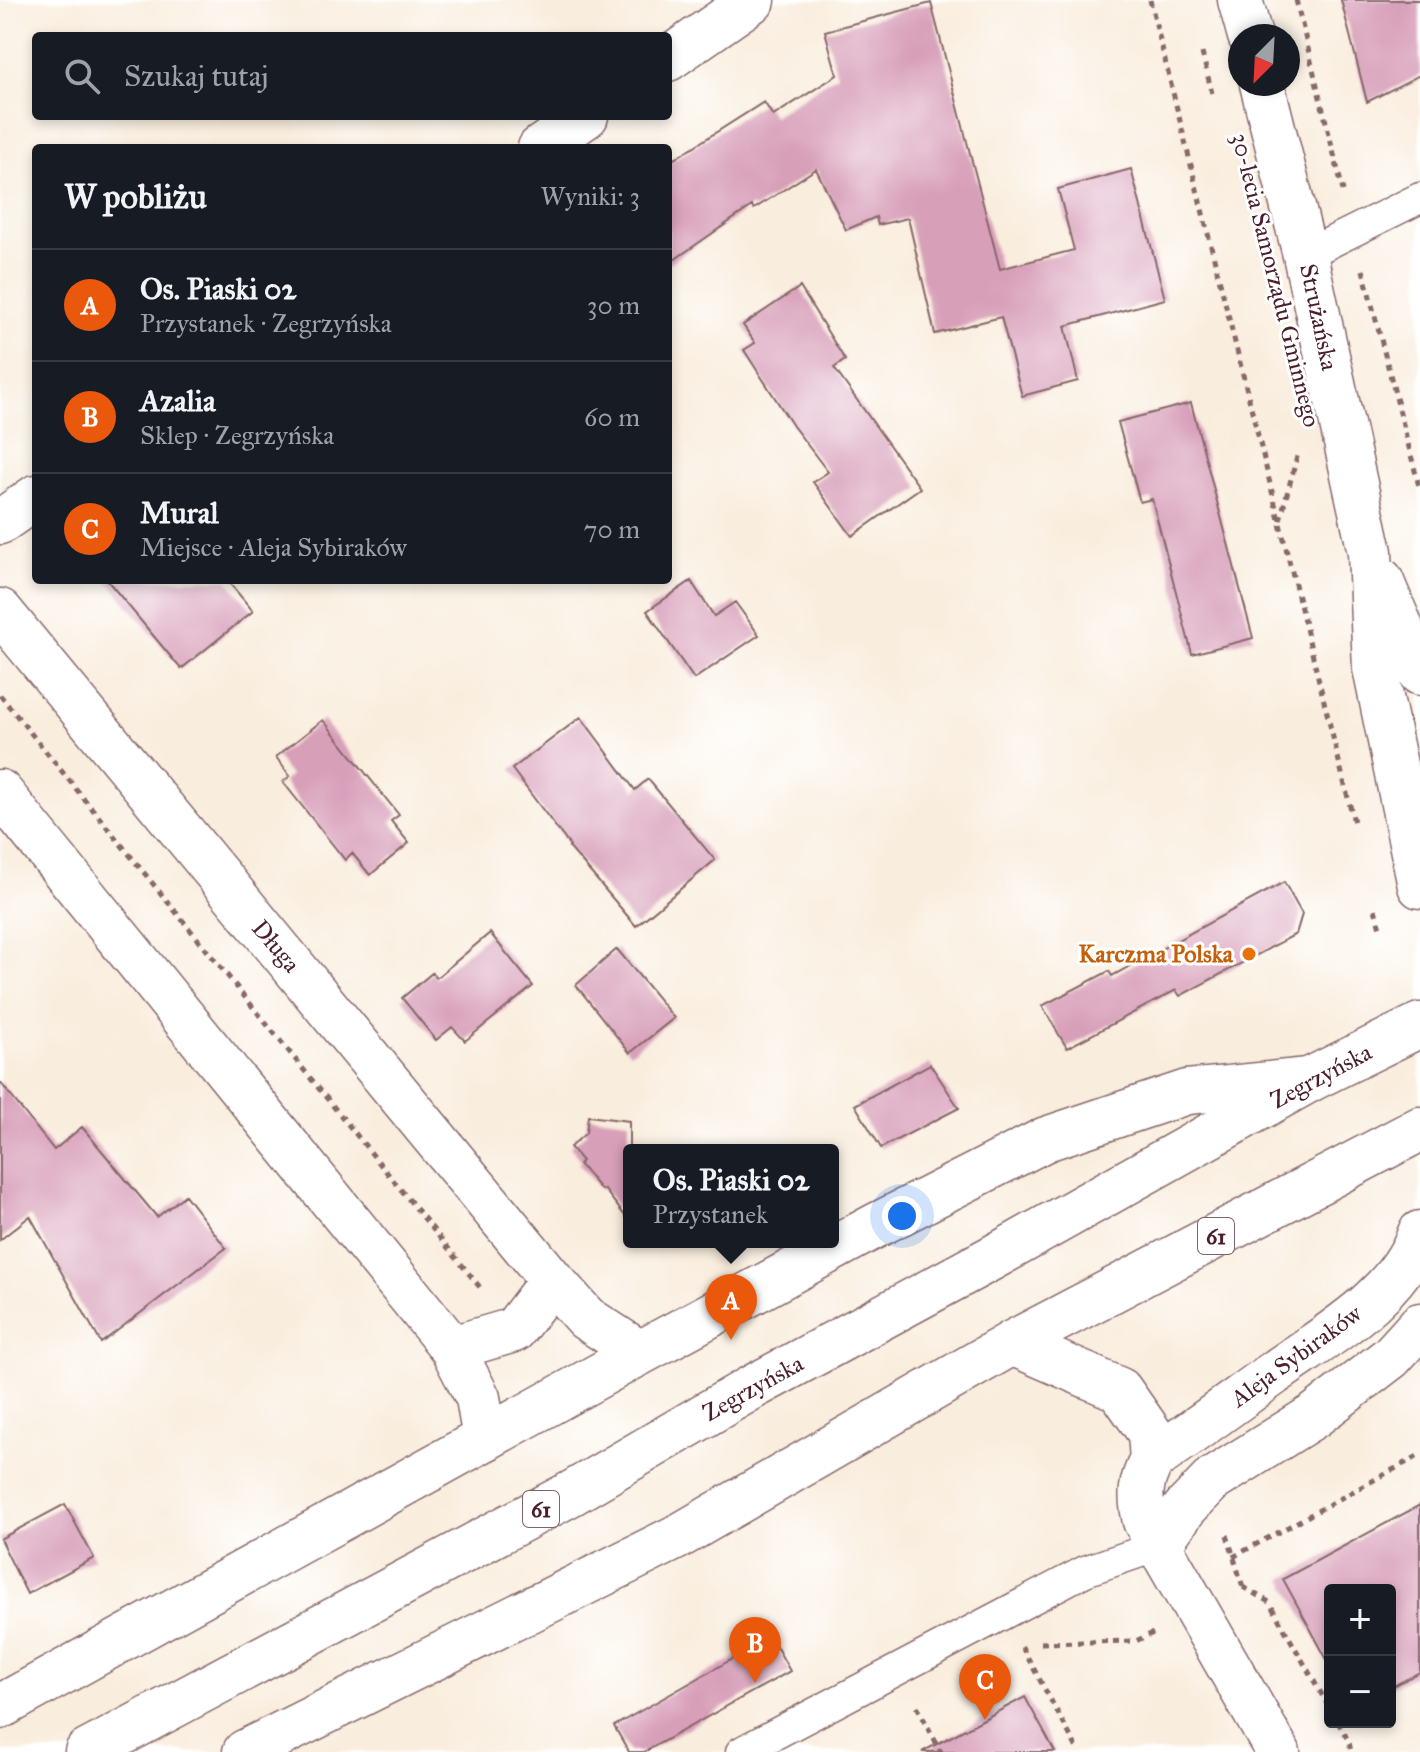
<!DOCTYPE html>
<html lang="pl">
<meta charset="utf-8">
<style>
body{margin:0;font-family:"IM FELL Great Primer",serif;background:#20242c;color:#f1f3f6}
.controls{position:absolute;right:24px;bottom:24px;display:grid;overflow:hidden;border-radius:8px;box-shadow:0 4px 12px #0003}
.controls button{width:72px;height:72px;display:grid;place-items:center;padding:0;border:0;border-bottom:2px solid #363941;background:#171b24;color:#f1f3f6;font:40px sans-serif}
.compass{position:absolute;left:1228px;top:24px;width:72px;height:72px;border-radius:50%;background:#171b24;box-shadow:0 4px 12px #0003;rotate:204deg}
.you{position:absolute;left:902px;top:1216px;width:28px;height:28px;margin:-20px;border:6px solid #fff;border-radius:50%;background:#1a73e8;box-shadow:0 0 0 12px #1a73e833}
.badge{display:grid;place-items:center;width:52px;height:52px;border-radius:50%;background:#ea580c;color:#fff;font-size:26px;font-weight:700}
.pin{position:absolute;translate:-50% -66px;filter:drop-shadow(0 2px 4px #0008)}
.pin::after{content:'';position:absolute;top:42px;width:28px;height:24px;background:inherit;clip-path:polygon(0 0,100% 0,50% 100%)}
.popup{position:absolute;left:623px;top:1144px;width:216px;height:104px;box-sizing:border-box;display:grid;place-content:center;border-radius:8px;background:#171b24;filter:drop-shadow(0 2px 6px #0005);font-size:26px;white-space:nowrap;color:#9ea1a6}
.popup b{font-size:30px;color:#f1f3f6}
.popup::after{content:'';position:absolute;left:50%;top:100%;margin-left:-16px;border:16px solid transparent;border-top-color:#171b24}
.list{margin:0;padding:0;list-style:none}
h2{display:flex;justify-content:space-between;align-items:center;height:104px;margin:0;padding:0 32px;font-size:34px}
h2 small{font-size:26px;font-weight:400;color:#9ea1a6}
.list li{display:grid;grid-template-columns:52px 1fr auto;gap:24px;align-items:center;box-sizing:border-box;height:112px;padding:0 32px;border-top:2px solid #363941}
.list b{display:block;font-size:30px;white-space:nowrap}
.list p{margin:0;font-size:26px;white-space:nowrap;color:#9ea1a6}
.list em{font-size:26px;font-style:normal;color:#9ea1a6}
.icon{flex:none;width:44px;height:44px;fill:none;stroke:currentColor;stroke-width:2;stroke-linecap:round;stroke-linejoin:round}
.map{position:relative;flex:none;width:1420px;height:1752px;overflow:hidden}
.search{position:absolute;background:#171b24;box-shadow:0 4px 12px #0003;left:32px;top:32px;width:640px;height:88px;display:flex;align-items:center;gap:20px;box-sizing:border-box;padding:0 28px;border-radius:8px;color:#9ea1a6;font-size:30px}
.panel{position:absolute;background:#171b24;box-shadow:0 4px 12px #0003;left:32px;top:144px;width:640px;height:440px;border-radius:8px}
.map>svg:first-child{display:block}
.building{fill:#d89fb9}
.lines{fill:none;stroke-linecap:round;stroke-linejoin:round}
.lane-casing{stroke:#876769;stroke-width:33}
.street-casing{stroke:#876769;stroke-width:47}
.secondary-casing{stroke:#876769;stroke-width:47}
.primary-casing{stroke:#876769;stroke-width:47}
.path{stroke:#876769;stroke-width:5;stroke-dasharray:6 6;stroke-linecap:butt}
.lane{stroke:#fff;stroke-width:30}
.street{stroke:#fff;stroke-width:44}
.secondary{stroke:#fff;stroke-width:44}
.primary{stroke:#fff;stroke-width:44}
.food-dot{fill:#e8710a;stroke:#fff;stroke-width:3}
.labels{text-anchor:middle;stroke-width:6;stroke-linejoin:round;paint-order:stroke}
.shield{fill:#fff;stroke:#80626b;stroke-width:2}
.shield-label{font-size:22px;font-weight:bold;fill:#4a1f2b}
.street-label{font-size:24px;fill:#4a1f2b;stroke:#fff}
.food-label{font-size:24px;font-weight:bold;fill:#c56008;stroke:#fff;text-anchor:end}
</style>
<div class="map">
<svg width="1420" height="1752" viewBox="0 0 1420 1752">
<rect width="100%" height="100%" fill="#fff"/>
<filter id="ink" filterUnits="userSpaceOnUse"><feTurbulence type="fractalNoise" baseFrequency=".0125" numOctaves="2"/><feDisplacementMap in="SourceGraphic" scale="16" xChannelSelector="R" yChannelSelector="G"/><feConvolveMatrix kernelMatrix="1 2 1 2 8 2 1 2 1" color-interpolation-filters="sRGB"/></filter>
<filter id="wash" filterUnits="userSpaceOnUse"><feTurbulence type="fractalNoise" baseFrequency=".006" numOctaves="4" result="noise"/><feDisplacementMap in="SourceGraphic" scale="32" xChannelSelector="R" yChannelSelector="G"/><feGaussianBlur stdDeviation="1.8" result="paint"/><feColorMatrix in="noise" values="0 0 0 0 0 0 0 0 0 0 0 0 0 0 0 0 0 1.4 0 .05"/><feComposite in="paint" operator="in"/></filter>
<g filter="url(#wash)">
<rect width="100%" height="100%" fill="#f9eddd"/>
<g id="blocks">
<!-- building -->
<path class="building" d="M 1341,0 L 1420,0 L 1420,75 L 1367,102 Z
M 931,3 L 1000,269 L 1074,250 L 1058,189 L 1131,169 L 1165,299 L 1065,326 L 1078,381 L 1022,396 L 1001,317 L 935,334 L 908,218 L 878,225 L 876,217 L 846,230 L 816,169 L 754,209 L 752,206 L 668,264 L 668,163 L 764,102 L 773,116 L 837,75 L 825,31 Z
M 800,287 L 845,360 L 834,368 L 920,488 L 852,536 L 813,482 L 828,472 L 793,426 L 744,350 L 755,343 L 743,325 Z
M 1191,403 L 1253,638 L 1192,654 L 1152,499 L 1140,502 L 1118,422 Z
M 107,580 L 227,580 L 253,611 L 181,669 Z
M 691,581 L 714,616 L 735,602 L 759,635 L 694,679 L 647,611 Z
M 581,717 L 635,790 L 648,779 L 715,860 L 636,926 L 569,847 L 570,846 L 512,769 Z
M 323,720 L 399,815 L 391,821 L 409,843 L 370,875 L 352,853 L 345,860 L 283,782 L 290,776 L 276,757 Z
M 1284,882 L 1302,914 L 1296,934 L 1180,996 L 1176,990 L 1067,1048 L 1042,1006 L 1109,971 L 1112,976 Z
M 490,933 L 533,986 L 465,1041 L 452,1027 L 436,1040 L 402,998 L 432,973 L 436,978 Z
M 617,949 L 674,1018 L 630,1053 L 576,985 Z
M 930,1064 L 959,1108 L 881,1148 L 855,1105 Z
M 0,1082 L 54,1150 L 82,1127 L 157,1217 L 185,1195 L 226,1248 L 101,1343 L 30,1216 L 0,1240 Z
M 588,1116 L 629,1121 L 629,1221 L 604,1189 L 601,1190 L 579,1164 L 582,1161 L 570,1147 L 586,1133 Z
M 65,1504 L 94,1558 L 27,1594 L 0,1539 Z
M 1420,1505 L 1420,1672 L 1390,1688 L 1390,1590 L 1330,1590 L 1330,1665 L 1283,1579 Z
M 771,1637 L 790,1671 L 644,1752 L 629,1752 L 614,1726 Z
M 1025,1697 L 1055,1752 L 922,1752 Z"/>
</g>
</g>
<g filter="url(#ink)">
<use href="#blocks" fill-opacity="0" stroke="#876769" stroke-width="2"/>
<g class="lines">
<defs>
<path id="lane" d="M 1305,255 L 1420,198
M 741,1752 L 1085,1571 L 1158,1546"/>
<path id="street" d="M 668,59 L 753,0
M 540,148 L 586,116
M 0,522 L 36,497
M 0,611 L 552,1280 L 586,1318 L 640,1353
M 0,792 L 452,1348 L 478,1398 L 485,1439
M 1012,1343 L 1120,1390 L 1150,1433 L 1152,1460
M 452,1348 L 514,1330 L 552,1280
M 1158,1546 L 1185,1508 L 1212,1480 L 1314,1416 L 1391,1357 L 1420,1325
M 0,1707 L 640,1353 L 877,1225 L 1046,1139 L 1187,1092 L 1309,1080
M 1278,1752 L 1145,1521 C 1139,1497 1140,1482 1152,1460 C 1194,1431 1235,1401 1277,1371 C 1329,1334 1398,1296 1420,1233"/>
<path id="secondary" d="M 1240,0 L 1250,36
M 1262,84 L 1305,255 L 1370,552 L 1375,668 L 1420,886
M 1381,580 L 1420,673"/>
<path id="primary" d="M 87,1752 L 572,1493 L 751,1388 L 990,1259 L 1309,1080 L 1420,1025
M 245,1752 L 679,1536 L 1012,1343 L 1420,1129"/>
</defs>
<!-- lane casing -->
<use href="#lane" class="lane-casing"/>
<!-- street casing -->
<use href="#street" class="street-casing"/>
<!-- secondary casing -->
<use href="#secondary" class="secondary-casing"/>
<!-- primary casing -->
<use href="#primary" class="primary-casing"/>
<!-- path -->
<path class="path" d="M 1150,0 L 1354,822
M 1296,0 L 1343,191
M 1202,53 L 1212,93
M 1363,270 L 1420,490
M 1280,520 L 1298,453
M 0,695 L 483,1291
M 1375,909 L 1380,928
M 1227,1535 L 1243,1587 L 1241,1589
M 1233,1557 L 1420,1455
M 1243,1587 L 1269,1602 L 1330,1709
M 1041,1643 L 1136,1641 L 1153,1633
M 1022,1647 L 1079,1752
M 917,1706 L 941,1752
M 1338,1722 L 1349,1742 L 1351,1752"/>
<!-- lane -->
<use href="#lane" class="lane"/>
<!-- street -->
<use href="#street" class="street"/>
<!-- secondary -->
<use href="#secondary" class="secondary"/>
<!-- primary -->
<use href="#primary" class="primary"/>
</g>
</g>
<!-- markers -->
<circle class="food-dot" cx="1249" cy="954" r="8"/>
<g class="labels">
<!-- shield labels -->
<g class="shield">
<rect x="1198" y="1218" width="36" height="36" rx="6"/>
<rect x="523" y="1491" width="36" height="36" rx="6"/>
</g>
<g class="shield-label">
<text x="1216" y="1244">61</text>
<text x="541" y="1517">61</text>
</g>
<!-- street labels -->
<g class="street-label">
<text transform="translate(1276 280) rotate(76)" y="8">30-lecia Samorządu Gminnego</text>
<text transform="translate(1319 317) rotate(78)" y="8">Strużańska</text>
<text transform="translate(276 946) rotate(50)" y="8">Długa</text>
<text transform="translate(1321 1076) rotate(-28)" y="8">Zegrzyńska</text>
<text transform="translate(1296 1356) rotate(-36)" y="8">Aleja Sybiraków</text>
<text transform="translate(753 1388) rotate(-29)" y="8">Zegrzyńska</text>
</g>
<!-- food labels -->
<g class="food-label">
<text x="1233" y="962">Karczma Polska</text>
</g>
</g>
</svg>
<div class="controls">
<button>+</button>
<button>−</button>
</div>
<svg class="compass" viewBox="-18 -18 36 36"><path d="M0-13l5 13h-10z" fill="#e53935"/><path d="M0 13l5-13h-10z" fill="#9ea1a6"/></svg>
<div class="you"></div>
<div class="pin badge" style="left:731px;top:1340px">A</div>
<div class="popup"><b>Os. Piaski 02</b>Przystanek</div>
<div class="pin badge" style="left:755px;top:1683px">B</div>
<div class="pin badge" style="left:985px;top:1720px">C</div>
<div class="search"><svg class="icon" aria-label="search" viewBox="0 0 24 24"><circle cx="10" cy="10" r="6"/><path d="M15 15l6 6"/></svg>Szukaj tutaj</div>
<section class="panel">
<h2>W pobliżu<small>Wyniki: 3</small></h2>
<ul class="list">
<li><span class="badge">A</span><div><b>Os. Piaski 02</b><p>Przystanek · Zegrzyńska</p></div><em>30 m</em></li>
<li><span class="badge">B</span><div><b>Azalia</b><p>Sklep · Zegrzyńska</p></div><em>60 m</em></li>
<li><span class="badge">C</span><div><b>Mural</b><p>Miejsce · Aleja Sybiraków</p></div><em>70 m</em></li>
</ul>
</section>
</div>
